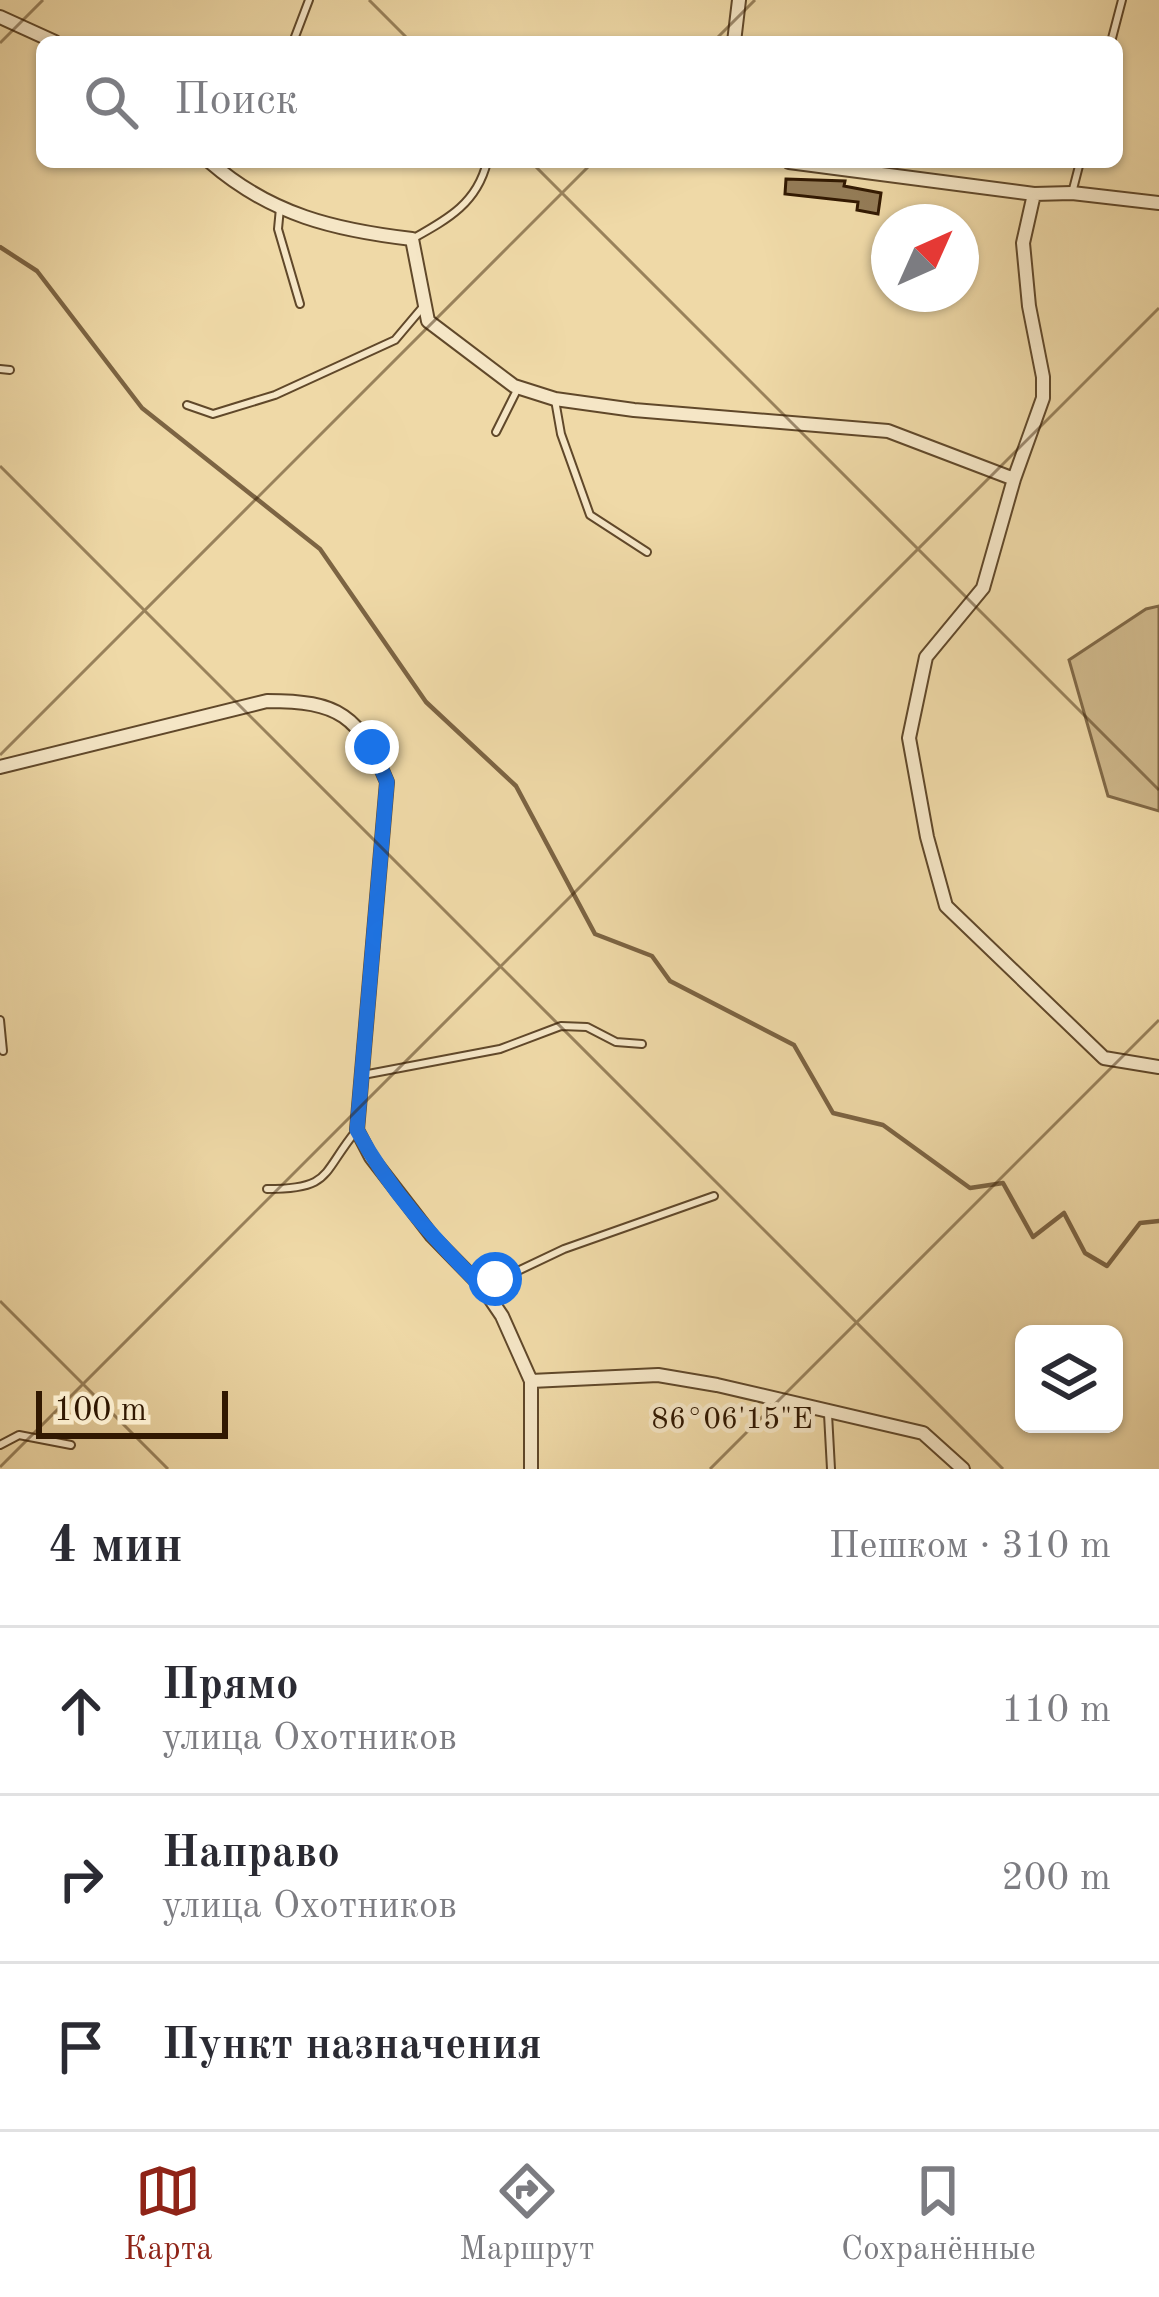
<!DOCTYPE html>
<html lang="ru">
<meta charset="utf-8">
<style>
body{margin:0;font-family:"Old Standard TT",serif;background:#f7f7f7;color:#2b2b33}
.controls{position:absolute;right:36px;bottom:36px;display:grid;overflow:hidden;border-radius:18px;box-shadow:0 3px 9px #0004}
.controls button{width:108px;height:108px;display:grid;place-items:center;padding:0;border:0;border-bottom:3px solid #e1e1e2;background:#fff;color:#2b2b33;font:60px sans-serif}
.compass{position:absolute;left:871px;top:204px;width:108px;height:108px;border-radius:50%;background:#fff;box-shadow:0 3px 9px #0004;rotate:45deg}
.scale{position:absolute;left:36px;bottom:30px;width:192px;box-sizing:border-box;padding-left:12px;border:6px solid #311801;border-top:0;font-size:33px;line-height:42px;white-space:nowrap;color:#311801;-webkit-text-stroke:9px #f5e6c6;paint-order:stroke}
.stop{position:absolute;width:36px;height:36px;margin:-27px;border:9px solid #1a73e8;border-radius:50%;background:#fff}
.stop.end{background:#1a73e8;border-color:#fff;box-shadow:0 3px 12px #0008}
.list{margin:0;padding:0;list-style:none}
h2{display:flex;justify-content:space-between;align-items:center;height:156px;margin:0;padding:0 48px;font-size:51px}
h2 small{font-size:39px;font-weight:400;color:#7c7c81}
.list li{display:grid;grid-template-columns:78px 1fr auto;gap:36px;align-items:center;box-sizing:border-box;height:168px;padding:0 48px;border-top:3px solid #e1e1e2}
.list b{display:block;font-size:45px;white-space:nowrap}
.list p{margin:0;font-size:39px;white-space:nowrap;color:#7c7c81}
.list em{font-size:39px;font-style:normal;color:#7c7c81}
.icon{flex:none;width:66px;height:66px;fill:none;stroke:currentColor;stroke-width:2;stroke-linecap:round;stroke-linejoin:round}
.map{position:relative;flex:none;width:1159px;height:1469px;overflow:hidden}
.search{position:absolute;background:#fff;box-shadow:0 3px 9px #0004;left:36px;right:36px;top:36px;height:132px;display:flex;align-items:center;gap:30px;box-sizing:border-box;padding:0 42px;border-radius:18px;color:#7c7c81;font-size:45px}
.sheet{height:660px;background:#fff}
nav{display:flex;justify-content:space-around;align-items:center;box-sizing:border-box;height:168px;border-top:3px solid #e1e1e2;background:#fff;font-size:33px;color:#7c7c81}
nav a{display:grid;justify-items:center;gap:6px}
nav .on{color:#8f2418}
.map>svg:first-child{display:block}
.green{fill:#cfb88b;stroke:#806846;stroke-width:3}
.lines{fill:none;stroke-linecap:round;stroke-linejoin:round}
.stream{stroke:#7c6443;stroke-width:4.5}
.building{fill:#947c57;stroke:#311801;stroke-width:3}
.service-casing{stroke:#60482a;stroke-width:10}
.minor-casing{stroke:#60482a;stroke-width:16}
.service{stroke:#f5e6c6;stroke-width:6}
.minor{stroke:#f5e6c6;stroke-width:12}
.route{stroke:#1a73e8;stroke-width:15}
.ticks{fill:none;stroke:#311801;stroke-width:3;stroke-opacity:0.45}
.ticks-label{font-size:30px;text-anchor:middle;fill:#311801;stroke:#f5e6c6;stroke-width:9;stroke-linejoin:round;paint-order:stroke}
</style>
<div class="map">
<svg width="1159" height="1469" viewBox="0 0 1159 1469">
<rect width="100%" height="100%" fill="#efd9a7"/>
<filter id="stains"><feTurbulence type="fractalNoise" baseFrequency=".00167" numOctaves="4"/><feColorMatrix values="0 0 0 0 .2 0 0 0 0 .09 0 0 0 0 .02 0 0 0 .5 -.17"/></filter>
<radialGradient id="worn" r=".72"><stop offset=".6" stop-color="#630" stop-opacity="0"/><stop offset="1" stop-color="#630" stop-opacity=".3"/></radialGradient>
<!-- green -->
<path class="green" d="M 1159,606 L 1159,811 L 1108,796 L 1069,660 L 1146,609 Z"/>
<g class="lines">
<!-- stream -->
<path class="stream" d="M 0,247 L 37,271 L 142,408 L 320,549 L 426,702 L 516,786 L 595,934 L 652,956 L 670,981 L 794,1045 L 833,1113 L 883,1125 L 970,1188 L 1003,1183 L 1033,1237 L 1064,1213 L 1085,1253 L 1107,1266 L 1140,1223 L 1159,1221"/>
</g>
<!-- building -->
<path class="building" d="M 786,179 L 845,181 L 844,186 L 881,193 L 878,214 L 857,210 L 858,202 L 785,194 Z"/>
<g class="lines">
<defs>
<path id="service" d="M 293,42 L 309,0
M 1111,42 L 1122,0
M 1072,193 L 1080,162
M 280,208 L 278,229 L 300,304
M 414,238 C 448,219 477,203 487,162
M 0,369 L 10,370
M 555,400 L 561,434 L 590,515 L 647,552
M 187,405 L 213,414 L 275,395 L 395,340 L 422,308
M 496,432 L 517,390
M 0,1020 L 3,1051
M 363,1075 L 500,1049 L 561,1026 L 587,1027 L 616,1042 L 642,1044
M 267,1189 C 332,1189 321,1174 356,1131
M 484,1287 L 564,1249 L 714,1196
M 828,1414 L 831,1469
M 0,1445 L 19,1435 L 71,1445"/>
<path id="minor" d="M 0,17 L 55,42
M 734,42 L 739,0
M 210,162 C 271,215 335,230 412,239 L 428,321 L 514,386 L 555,399 L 634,410 L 888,431 L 1014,479 L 1043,398 L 1043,377 L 1029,306 L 1023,243 L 1034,194
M 789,162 L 1034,194 L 1072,193 L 1159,203
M 1014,479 L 983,588 L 926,657 L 909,738 L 927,837 L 946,906 L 1104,1058 L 1159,1067
M 0,767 L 267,701 C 339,701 359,715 387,782 L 357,1130 L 371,1157 L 432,1236 L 483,1288 L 502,1316 L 531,1381 L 531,1469
M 531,1381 L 658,1375 L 717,1385 L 923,1433 L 963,1469"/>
</defs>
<!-- service casing -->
<use href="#service" class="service-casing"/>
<!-- minor casing -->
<use href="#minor" class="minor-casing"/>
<!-- service -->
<use href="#service" class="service"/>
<!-- minor -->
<use href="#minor" class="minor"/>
</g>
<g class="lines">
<!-- route -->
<path class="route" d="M 372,747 L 387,782 L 357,1130 C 389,1190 435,1240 483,1288 L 495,1279"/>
</g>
<!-- ticks -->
<path class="ticks" d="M 369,0 L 411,42M 713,42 L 755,0M 0,43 L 43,0M 531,162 L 1159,790M 0,466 L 1003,1469M 0,755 L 593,162M 0,1301 L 168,1469M 0,1467 L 1159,308M 710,1469 L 1159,1020"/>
<g class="ticks-label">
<text x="732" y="1428">86°06'15"E</text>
</g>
<rect width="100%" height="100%" filter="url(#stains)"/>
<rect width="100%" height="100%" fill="url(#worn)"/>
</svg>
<div class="controls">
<button><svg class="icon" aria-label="layers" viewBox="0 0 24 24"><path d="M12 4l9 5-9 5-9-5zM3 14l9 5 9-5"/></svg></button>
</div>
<svg class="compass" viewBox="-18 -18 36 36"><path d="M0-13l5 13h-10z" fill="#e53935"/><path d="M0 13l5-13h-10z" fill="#7c7c81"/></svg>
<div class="scale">100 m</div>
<div class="stop" style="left:495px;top:1279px"></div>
<div class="stop end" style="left:372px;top:747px"></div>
<div class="search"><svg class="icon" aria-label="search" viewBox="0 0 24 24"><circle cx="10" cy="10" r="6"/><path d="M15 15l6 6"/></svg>Поиск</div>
</div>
<section class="sheet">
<h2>4 мин<small>Пешком · 310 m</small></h2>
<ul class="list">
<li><svg class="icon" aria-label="ahead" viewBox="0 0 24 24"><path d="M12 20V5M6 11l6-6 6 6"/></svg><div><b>Прямо</b><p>улица Охотников</p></div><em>110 m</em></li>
<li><svg class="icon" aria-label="right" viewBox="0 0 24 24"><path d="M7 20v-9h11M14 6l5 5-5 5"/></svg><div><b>Направо</b><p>улица Охотников</p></div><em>200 m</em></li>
<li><svg class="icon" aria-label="arrive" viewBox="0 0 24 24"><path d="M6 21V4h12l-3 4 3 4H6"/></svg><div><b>Пункт назначения</b></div></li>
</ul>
</section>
<nav>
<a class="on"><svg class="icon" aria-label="map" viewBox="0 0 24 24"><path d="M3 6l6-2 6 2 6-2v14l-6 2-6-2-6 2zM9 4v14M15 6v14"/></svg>Карта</a>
<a><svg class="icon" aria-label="directions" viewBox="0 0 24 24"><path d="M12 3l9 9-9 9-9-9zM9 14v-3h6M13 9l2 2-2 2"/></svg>Маршрут</a>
<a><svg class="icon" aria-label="saved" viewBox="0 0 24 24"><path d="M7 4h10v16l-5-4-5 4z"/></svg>Сохранённые</a>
</nav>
